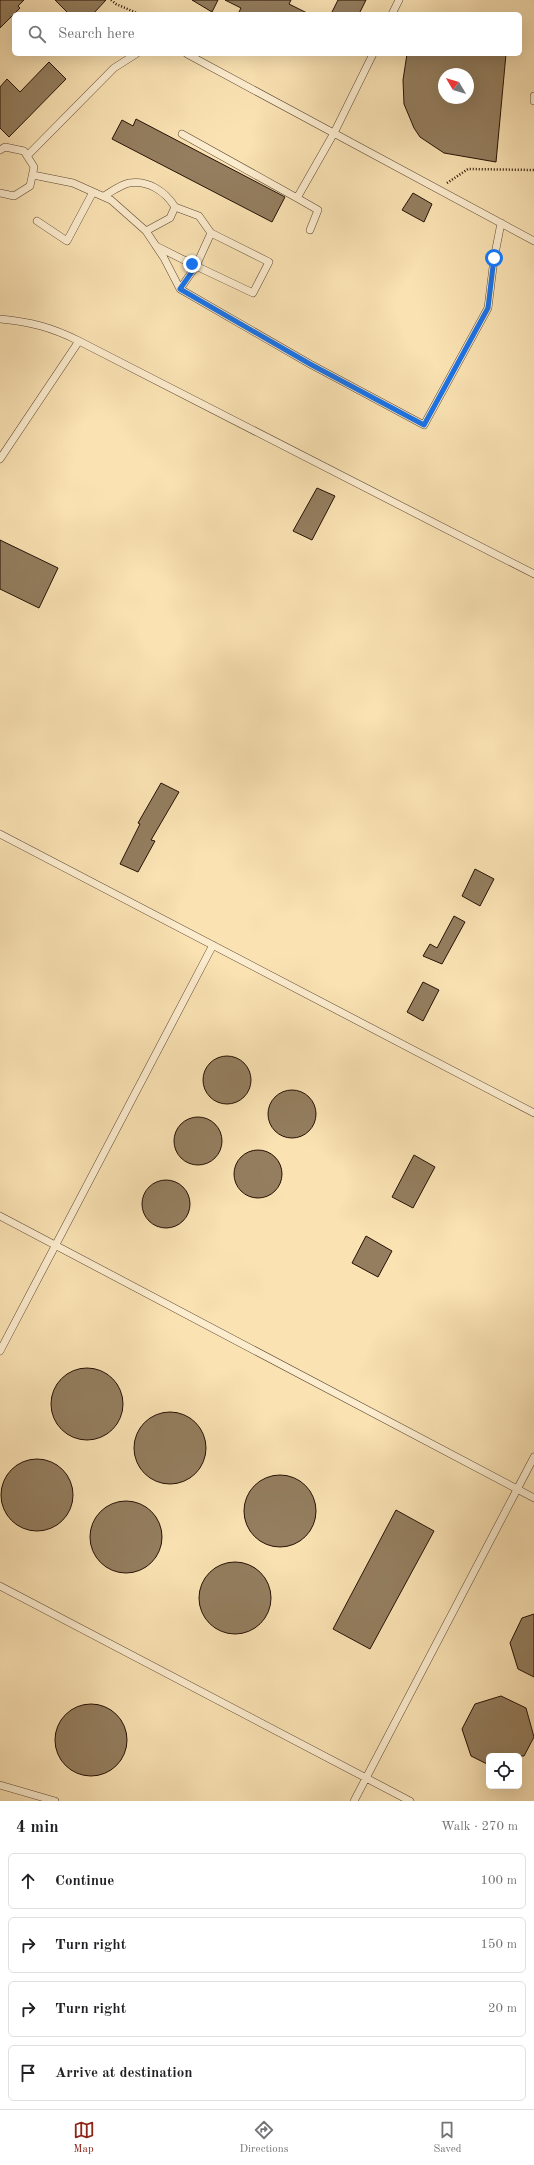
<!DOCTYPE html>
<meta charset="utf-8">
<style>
body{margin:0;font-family:"Old Standard TT",serif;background:#f6f6f6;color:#202124}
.controls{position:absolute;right:12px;bottom:12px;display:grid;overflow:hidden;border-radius:6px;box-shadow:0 4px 16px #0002}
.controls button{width:36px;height:36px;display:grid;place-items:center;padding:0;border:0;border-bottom:1px solid #e0e0e0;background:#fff;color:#202124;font:20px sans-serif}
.compass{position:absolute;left:438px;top:68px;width:36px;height:36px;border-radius:50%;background:#fff;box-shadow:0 4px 16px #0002;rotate:308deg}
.stop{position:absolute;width:12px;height:12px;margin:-9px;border:3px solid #1a73e8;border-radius:50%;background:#fff}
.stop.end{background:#1a73e8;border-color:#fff;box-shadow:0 1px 4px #0008}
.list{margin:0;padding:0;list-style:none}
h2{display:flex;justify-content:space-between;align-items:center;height:52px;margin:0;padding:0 16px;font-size:17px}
h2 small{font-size:13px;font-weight:400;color:#757577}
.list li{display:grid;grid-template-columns:26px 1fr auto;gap:12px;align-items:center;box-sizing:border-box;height:56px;margin:0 8px 8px;padding:0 8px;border:1px solid #e0e0e0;border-radius:6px}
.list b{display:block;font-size:15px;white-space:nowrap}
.list em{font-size:13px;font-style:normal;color:#757577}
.icon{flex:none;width:22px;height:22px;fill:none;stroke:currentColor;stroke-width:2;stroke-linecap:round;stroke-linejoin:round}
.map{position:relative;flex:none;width:534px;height:1801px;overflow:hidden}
.search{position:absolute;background:#fff;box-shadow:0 4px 16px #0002;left:12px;right:12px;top:12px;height:44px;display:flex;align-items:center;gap:10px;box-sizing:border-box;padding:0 14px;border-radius:6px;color:#757577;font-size:15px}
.sheet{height:308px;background:#fff}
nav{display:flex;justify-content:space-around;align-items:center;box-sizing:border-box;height:56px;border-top:1px solid #e0e0e0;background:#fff;font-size:11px;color:#757577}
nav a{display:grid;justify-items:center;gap:2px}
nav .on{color:#8f2418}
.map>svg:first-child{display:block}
.building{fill:#947e5f;stroke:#251105;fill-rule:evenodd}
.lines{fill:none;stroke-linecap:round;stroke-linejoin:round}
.lane-casing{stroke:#5a4530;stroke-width:8}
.path{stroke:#251105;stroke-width:2.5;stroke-dasharray:1 2;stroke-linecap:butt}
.lane{stroke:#fcecce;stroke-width:7}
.route{stroke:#1a73e8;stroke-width:5}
</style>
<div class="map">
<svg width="534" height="1801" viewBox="0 0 534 1801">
<rect width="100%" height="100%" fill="#fae2b3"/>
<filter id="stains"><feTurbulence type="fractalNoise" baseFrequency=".005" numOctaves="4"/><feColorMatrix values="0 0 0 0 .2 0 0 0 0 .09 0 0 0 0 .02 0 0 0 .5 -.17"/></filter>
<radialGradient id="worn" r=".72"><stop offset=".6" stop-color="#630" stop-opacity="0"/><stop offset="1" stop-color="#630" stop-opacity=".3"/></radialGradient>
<!-- building -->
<path class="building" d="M 0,0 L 24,0 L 18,6 L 20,8 L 0,28 Z
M 55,0 L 106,0 L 93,14 L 69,14 Z
M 192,0 L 218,0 L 212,12 Z
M 225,0 L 291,0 L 289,4 L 309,14 L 238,14 L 241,8 Z
M 338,0 L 366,0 L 359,14 L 331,14 Z
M 407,54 L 506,54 L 496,162 L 444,153 L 420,137 L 414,128 L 404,104 L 403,80 ZM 444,74 L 468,74 L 468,98 L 444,98 Z
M 49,62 L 66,79 L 9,137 L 0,128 L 0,87 L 7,79 L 20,92 Z
M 136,119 L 285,197 L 272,222 L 112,139 L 122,120 L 133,126 Z
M 413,193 L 432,204 L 424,222 L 402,210 Z
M 317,488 L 335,496 L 312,540 L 293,531 Z
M 0,540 L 58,568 L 39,608 L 0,589 Z
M 161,783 L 179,792 L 151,840 L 155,841 L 138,872 L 120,864 L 140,824 L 138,823 Z
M 475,869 L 494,879 L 480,906 L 462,896 Z
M 454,916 L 465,922 L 442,964 L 423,956 L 430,944 L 437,948 Z
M 423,982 L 439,990 L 423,1021 L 407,1012 Z
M203 1080a24 24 0 1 1 48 0a24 24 0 1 1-48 0Z
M268 1114a24 24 0 1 1 48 0a24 24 0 1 1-48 0Z
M174 1141a24 24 0 1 1 48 0a24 24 0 1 1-48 0Z
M234 1174a24 24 0 1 1 48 0a24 24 0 1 1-48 0Z
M 414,1155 L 435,1167 L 413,1208 L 392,1197 Z
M142 1204a24 24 0 1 1 48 0a24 24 0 1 1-48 0Z
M 366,1236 L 392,1251 L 378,1277 L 352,1263 Z
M51 1404a36 36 0 1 1 72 0a36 36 0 1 1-72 0Z
M134 1448a36 36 0 1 1 72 0a36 36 0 1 1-72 0Z
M1 1495a36 36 0 1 1 72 0a36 36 0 1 1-72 0Z
M244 1511a36 36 0 1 1 72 0a36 36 0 1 1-72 0Z
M90 1537a36 36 0 1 1 72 0a36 36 0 1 1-72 0Z
M 396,1510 L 434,1531 L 370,1649 L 333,1629 Z
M199 1598a36 36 0 1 1 72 0a36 36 0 1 1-72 0Z
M 534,1614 L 534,1677 L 518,1669 L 510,1643 L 522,1618 Z
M 501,1696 L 526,1708 L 534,1737 L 524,1756 L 489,1756 L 489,1765 L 471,1756 L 462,1729 L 475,1704 Z
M55 1740a36 36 0 1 1 72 0a36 36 0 1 1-72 0Z"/>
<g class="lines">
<defs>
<path id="lane" d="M 392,14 L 399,0
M 187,54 L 534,241
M 534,96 L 534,101
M 182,134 L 297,198 L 334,133 L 373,54
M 0,150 L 5,147 L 24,151 L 34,167 L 30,186 L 14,196 L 0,193
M 27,156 L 114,68 L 136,54
M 33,175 L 73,183 L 111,200 L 146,231 L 164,258 L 180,289 L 310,364 L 424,425 L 488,308 L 494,259 L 501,223
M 104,196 C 111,192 120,185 129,183 C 148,180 165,191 175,207 L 170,218 L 146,231
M 297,198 L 318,210 L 310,230
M 175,207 L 199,216 L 211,233
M 37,221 L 67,241 L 93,192
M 156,246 L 196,266 L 253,293 L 269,262 L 211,233 L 196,266 L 180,289
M 0,319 C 31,322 51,327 79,341 L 534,574
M 0,459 L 79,341
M 0,834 L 534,1113
M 0,1216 L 534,1498
M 0,1351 L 213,945
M 0,1586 L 410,1801
M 0,1785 L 55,1801
M 354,1801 L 534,1457"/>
</defs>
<!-- lane casing -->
<use href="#lane" class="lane-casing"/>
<!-- path -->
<path class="path" d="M 111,0 L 116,4 L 139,14
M 447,183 L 468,169 L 534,170"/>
<!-- lane -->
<use href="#lane" class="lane"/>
</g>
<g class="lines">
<!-- route -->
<path class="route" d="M 192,264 L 196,266 L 180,289 L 310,364 L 424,425 L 488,308 L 494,258"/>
</g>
<rect width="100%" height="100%" filter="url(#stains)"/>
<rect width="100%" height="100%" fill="url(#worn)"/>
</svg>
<div class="controls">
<button><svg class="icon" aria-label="locate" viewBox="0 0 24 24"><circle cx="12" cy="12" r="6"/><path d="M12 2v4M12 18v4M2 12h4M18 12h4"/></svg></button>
</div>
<svg class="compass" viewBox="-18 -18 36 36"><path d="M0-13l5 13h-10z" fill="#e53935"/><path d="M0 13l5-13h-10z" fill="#757577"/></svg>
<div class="stop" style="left:494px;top:258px"></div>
<div class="stop end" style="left:192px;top:264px"></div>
<div class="search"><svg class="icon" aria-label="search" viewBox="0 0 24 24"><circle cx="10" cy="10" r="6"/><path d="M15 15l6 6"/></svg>Search here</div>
</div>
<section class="sheet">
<h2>4 min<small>Walk · 270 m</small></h2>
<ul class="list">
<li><svg class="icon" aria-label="ahead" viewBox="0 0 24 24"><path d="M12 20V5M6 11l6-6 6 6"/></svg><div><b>Continue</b></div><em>100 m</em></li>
<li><svg class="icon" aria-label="right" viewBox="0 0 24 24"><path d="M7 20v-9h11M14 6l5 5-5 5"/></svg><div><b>Turn right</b></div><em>150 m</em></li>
<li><svg class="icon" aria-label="right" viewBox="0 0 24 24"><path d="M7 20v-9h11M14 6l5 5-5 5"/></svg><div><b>Turn right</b></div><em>20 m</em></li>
<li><svg class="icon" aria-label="arrive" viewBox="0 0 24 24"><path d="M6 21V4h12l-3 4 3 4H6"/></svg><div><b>Arrive at destination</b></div></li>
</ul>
</section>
<nav>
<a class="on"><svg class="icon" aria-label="map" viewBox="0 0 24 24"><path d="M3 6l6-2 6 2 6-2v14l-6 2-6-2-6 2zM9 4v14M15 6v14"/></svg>Map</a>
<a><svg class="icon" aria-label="directions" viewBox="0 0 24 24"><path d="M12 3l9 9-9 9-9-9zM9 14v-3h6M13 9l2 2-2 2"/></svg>Directions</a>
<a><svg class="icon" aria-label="saved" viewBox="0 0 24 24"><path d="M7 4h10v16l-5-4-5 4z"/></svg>Saved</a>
</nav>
